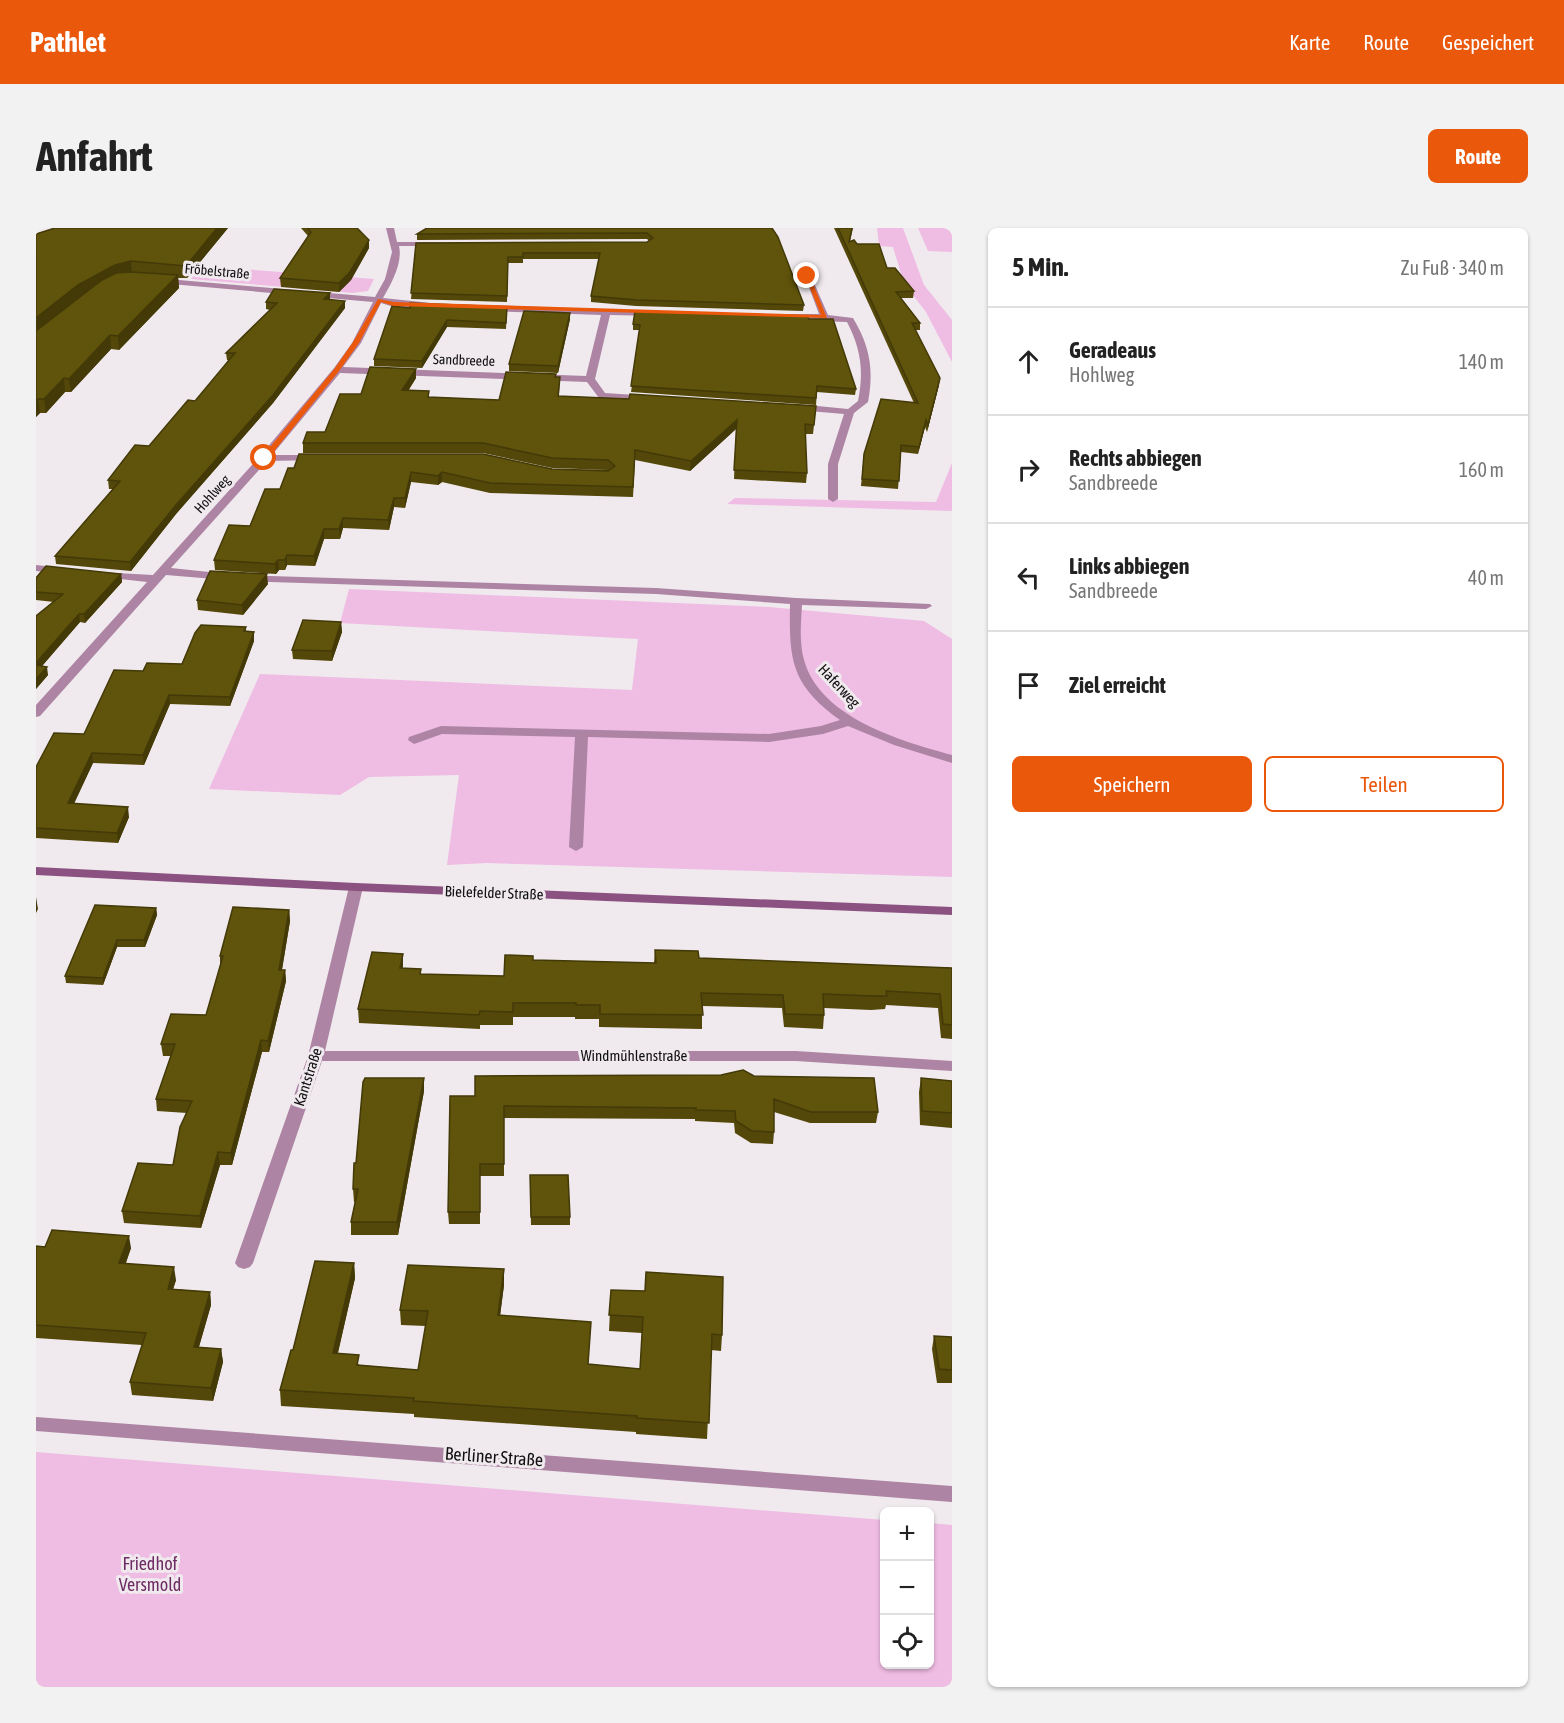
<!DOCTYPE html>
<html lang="de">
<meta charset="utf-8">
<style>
body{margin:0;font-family:"Asap Condensed",sans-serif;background:#f2f2f2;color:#222}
.controls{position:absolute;right:18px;bottom:18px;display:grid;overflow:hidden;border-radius:9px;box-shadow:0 2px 4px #0004}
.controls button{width:54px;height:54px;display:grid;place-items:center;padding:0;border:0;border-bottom:2px solid #e0e0e0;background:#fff;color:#222;font:30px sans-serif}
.stop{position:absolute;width:18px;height:18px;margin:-14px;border:4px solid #ea580c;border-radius:50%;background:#fff}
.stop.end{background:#ea580c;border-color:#fff;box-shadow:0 2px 6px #0008}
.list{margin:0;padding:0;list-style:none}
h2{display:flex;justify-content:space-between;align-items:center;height:78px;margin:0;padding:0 24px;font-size:26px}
h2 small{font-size:20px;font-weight:400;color:#767676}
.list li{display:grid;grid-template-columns:39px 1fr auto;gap:18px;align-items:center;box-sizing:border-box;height:108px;padding:0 24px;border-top:2px solid #e0e0e0}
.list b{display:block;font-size:22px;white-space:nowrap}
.list p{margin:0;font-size:20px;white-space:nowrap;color:#767676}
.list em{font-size:20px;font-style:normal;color:#767676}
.actions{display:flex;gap:12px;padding:18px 24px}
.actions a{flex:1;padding:14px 0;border:2px solid #ea580c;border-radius:9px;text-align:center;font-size:21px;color:#ea580c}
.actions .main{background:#ea580c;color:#fff}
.icon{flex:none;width:33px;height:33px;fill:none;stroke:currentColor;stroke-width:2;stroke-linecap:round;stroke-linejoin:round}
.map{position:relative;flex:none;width:916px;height:1459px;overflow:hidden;border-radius:9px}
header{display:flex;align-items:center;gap:36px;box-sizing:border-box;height:84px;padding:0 30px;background:#ea580c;color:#fff}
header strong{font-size:28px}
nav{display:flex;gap:33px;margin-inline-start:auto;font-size:21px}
.intro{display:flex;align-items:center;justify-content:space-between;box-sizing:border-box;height:144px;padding:0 36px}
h1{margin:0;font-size:42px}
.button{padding:15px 27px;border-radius:9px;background:#ea580c;color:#fff;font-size:21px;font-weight:700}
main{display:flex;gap:36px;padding:0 36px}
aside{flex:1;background:#fff;border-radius:9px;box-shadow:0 2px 4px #0004}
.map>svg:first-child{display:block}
.green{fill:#efbce4}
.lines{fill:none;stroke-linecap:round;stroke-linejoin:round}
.minor{fill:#ad84a4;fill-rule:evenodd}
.secondary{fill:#8b5281;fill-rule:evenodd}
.wall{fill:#534709}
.shaded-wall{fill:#433a08}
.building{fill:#60530b;stroke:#433a08;stroke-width:1.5}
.route{fill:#ea580c}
.labels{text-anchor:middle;stroke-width:6;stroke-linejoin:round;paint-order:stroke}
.far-street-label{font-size:14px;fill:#111011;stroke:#f0eaee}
.street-label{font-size:15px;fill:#111011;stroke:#f0eaee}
.near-street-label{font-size:18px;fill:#111011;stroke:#f0eaee}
.near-park-label{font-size:18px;fill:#6d2c63;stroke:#f0eaee}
</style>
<header>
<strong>Pathlet</strong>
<nav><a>Karte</a><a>Route</a><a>Gespeichert</a></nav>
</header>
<div class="intro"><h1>Anfahrt</h1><a class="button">Route</a></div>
<main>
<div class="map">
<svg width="916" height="1459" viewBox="0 0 916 1459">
<rect width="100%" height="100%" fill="#f0eaee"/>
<!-- green -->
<path class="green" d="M 841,0 L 867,0 L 888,57 L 916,92 L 916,134 L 890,84 L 868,56 L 857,19 L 843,18 Z
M 882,0 L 916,0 L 916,24 L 892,23 Z
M 166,38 L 338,51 L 332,63 L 317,65 L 155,51 Z
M 916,235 L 916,283 L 691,276 L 699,270 L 900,274 Z
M 313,361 L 733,379 L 888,393 L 916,411 L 916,649 L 451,635 L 411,637 L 423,547 L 333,549 L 304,567 L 173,561 L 224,446 L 596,462 L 602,411 L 304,395 Z
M 0,1224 L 848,1292 L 849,1436 L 894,1436 L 894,1295 L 916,1297 L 916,1459 L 0,1459 Z"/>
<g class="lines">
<!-- minor -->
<path class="minor" d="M 350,0 L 358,0 L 361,14 L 401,14 L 405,16 L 401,18 L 363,18 C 367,35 355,56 347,70 L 395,75 L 399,78 L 395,81 L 358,79 L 345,75 L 325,115 L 307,139 L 550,148 L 565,87 L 452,83 L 448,80 L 452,77 L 619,83 L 623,86 L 622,88 L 574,87 L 559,151 L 569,165 L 614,168 L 619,171 L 614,174 L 563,170 L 551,154 L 304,145 L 236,227 L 280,227 L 285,230 L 284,232 L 231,233 L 135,340 L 202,347 L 620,360 L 760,370 L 894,376 L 896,378 L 890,381 L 766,377 C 765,395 763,414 768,432 C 784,490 865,513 916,527 L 916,535 L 858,517 L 812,498 L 787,506 L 733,514 L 552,509 L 547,619 L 540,623 L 533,619 L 539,509 L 406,506 L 378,516 L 372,512 L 373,509 L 405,498 L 733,506 L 785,498 L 804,492 C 755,457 753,432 754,376 L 620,366 L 202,353 L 130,347 L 4,488 L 0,489 L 0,477 L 111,354 L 66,349 L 62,348 L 62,344 L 117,347 L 224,228 L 298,140 L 316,115 L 337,74 L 123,55 L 119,52 L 120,50 L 339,69 L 349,51 L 356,24 Z
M 768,46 L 775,48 L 792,87 L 817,90 C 834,118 838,142 832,174 L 818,185 L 802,236 L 802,271 L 797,274 L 792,271 L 792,236 L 808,186 L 761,182 L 756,179 L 761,176 L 812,181 L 822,173 C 828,143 825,121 811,94 L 751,92 L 747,89 L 751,86 L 783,86 Z
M 0,337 L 27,340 L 33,343 L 27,346 L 0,343 Z
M 320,655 L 327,659 L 289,823 L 760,823 L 916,833 L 916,843 L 760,833 L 286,833 L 217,1035 L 214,1039 L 208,1041 L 202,1039 L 199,1035 L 272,828 L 313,659 Z
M 0,1189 L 916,1258 L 916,1274 L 0,1203 Z"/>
<!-- secondary -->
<path class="secondary" d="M 0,639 L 320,655 L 916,679 L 916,687 L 320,663 L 0,647 Z"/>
</g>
<!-- wall -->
<path class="wall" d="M 192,0 L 151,50 L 142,50 L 143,60 L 83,122 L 75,121 L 35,164 L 29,164 L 10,185 L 4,185 L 0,189 L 0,6 Z
M 265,0 L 321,0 L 333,12 L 333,20 L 315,52 L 303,64 L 245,59 L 244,50 L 272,8 Z
M 736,0 L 768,77 L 767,83 L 600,78 L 555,74 L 555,68 L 563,31 L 487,31 L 487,35 L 472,35 L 471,74 L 375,71 L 380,15 L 611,14 L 613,13 L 611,11 L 381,12 L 381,6 Z
M 798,0 L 817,0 L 814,14 L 821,16 L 878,63 L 877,70 L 865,70 L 884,95 L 884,102 L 879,102 L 903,157 L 891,204 L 889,199 L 882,226 L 865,224 L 862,261 L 825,258 L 828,226 L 878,175 Z
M 294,65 L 294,71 L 309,80 L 237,175 L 140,286 L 95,343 L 20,336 L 19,328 L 77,261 L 73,261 L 72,252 L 113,218 L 159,173 L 193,133 L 191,132 L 190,125 L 234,82 L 230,81 L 230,74 Z
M 471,79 L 470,101 L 411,99 L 386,140 L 338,138 L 338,131 L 374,80 Z
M 534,85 L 534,91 L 522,145 L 473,143 L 473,136 Z
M 773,91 L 820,161 L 819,167 L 781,164 L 780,177 L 595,164 L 604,102 L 597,102 L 597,96 Z
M 380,141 L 380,150 L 372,163 L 393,163 L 393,169 L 463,172 L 520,146 L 520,149 L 524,149 L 523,168 L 780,178 L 777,206 L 769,206 L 771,245 L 770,255 L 698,251 L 700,201 L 654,243 L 599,232 L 597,269 L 454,265 L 406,254 L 402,257 L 375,254 L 369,280 L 358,279 L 353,302 L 307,300 L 304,311 L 288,311 L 279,338 L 251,337 L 249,342 L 243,342 L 240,346 L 179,342 L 178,332 L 214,298 L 244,261 L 252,240 L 516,241 L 573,242 L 516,240 L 447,225 L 267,225 L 267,215 L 289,204 L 325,166 Z
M 85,346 L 86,354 L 49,395 L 44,394 L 6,438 L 12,447 L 0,461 L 18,374 L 0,372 L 0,350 Z
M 232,356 L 207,387 L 162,382 L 161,372 Z
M 305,394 L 306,404 L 296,433 L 257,431 L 256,422 Z
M 210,399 L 210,404 L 218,413 L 194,478 L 134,476 L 108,537 L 57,535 L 38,576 L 93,589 L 82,615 L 0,610 L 0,539 L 48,506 L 107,443 L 146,436 Z
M 120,680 L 121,687 L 109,719 L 81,719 L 67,757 L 30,755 L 29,748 Z
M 253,682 L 254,693 L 246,742 L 249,742 L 250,753 L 233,824 L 226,824 L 196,937 L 184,937 L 165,1000 L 88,995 L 86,983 L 137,937 L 151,885 L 121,883 L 120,871 L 135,828 L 127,828 L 125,816 L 170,787 L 184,738 L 184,728 Z
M 619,722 L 663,730 L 916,740 L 916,811 L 905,810 L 902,780 L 850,777 L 849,781 L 835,782 L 788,780 L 788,787 L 787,801 L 748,799 L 746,780 L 666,778 L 666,801 L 563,799 L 563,791 L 539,791 L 539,789 L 477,789 L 477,797 L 444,797 L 444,801 L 323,795 L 322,781 L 367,740 L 386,746 L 468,748 L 497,732 L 618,735 Z
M 718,848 L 842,884 L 840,895 L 774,895 L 738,884 L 738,904 L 737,916 L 715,915 L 699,905 L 698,895 L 659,893 L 659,891 L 468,890 L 468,948 L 444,948 L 444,996 L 413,996 L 412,984 L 439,868 Z
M 885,850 L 916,853 L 916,900 L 884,897 L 883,864 Z
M 388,863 L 362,1007 L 315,1007 L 315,994 L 319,974 L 318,974 L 317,961 L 320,935 Z
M 494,947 L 534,989 L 534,997 L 495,997 Z
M 0,1018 L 95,1020 L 90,1035 L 140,1052 L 137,1061 L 174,1064 L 175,1077 L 163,1119 L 185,1121 L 187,1134 L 177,1173 L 96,1167 L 94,1154 L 106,1117 L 0,1110 Z
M 318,1035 L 319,1050 L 302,1125 L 324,1137 L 382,1142 L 390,1098 L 365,1097 L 364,1082 L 468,1041 L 468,1057 L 464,1088 L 555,1094 L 552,1136 L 604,1141 L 606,1105 L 573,1103 L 575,1062 L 686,1107 L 685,1123 L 675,1122 L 671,1211 L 600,1206 L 600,1204 L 378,1189 L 378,1186 L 245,1178 L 244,1162 L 257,1122 Z
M 898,1108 L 916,1109 L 916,1155 L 901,1155 L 896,1121 Z"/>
<!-- shaded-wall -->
<path class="shaded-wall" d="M 181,0 L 192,0 L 151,50 L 150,38 Z
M 333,12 L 333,20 L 315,52 L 303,64 L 303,55 Z
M 95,33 L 96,46 L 0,105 L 0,90 L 42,57 L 79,37 Z
M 142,47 L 143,60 L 83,122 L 82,108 Z
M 294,65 L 294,73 L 288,71 Z
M 309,73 L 309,80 L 237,175 L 140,286 L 95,343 L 94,334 Z
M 534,85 L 534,91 L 522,145 L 522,138 Z
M 411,92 L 411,99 L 386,140 L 386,133 Z
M 74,107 L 75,121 L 35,164 L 33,151 Z
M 380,141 L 380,150 L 367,171 L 366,162 Z
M 28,150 L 29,164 L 10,185 L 8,171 Z
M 904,150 L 903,157 L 891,204 L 892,197 Z
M 2,171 L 4,185 L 0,189 L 0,173 Z
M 701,192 L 700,201 L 654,243 L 655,233 Z
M 890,192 L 889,199 L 882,226 L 883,219 Z
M 375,244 L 375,254 L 369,280 L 369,270 Z
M 406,244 L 406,254 L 402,257 L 402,248 Z
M 358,270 L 358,279 L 353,302 L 352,292 Z
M 307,290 L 307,300 L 304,311 L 303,301 Z
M 288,301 L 288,311 L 279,338 L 278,328 Z
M 251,327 L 251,337 L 249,342 L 249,332 Z
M 242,332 L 243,342 L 240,346 L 239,336 Z
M 85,346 L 86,354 L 49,395 L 48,386 Z
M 231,346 L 232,356 L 207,387 L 206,377 Z
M 43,386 L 44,394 L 0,445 L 0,435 Z
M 305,394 L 306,404 L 296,433 L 296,423 Z
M 218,404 L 218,413 L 194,478 L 194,469 Z
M 11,439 L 12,447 L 0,461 L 0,451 Z
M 133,467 L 134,476 L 108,537 L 107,527 Z
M 56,525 L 57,535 L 33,585 L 32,575 Z
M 92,579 L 93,589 L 82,615 L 81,605 Z
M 0,669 L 2,681 L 0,685 Z
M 120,680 L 121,687 L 109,719 L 108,712 Z
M 253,682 L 254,693 L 244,753 L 243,742 Z
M 81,712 L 81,719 L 67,757 L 67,750 Z
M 367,726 L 367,739 L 364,753 L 364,740 Z
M 249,742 L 250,753 L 233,824 L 232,813 Z
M 225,812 L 226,824 L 196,937 L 195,925 Z
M 388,850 L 388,863 L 362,1007 L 361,994 Z
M 182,924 L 184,937 L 165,1000 L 164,988 Z
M 93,1008 L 95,1020 L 85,1047 L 83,1035 Z
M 318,1035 L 319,1050 L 298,1141 L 297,1125 Z
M 138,1039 L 140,1052 L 133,1074 L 132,1061 Z
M 468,1041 L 468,1057 L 462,1103 L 462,1087 Z
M 174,1064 L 175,1077 L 159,1132 L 158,1119 Z
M 185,1121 L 187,1134 L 177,1173 L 175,1160 Z"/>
<!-- building -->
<path class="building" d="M 19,0 L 181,0 L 150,38 L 95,33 L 79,37 L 42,57 L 0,90 L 0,6 Z
M 271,0 L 321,0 L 333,12 L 314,44 L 303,55 L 244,50 L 275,4 Z
M 391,0 L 736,0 L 742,9 L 768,77 L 601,72 L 555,68 L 564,25 L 487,25 L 487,29 L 472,29 L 471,68 L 375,65 L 380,15 L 611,14 L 617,10 L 611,5 L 381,6 Z
M 802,0 L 816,0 L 813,14 L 818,12 L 821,16 L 843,16 L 851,40 L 859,40 L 878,63 L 860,64 L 884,95 L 876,95 L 904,150 L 892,197 L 890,192 L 883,219 L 865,217 L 863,253 L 826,251 L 828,226 L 845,171 L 882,175 Z
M 95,44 L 142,47 L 82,108 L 74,107 L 33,151 L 28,150 L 8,171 L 2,171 L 0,173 L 0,103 L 66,52 L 80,45 Z
M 238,61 L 294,65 L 288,71 L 309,73 L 237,167 L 140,277 L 94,334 L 19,328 L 84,253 L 72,252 L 99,217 L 113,218 L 152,172 L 159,173 L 199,125 L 190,125 L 241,75 L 230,74 Z
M 374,75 L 471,79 L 470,95 L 411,92 L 386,133 L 338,131 L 356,78 L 374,80 Z
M 488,83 L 534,85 L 522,138 L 473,136 Z
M 599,83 L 771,88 L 773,91 L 797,91 L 820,161 L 781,158 L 780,170 L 595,158 L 604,97 L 597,96 Z
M 334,139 L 380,141 L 366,162 L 393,163 L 392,169 L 463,172 L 470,144 L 520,146 L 519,149 L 524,149 L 522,168 L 593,171 L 594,166 L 780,178 L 778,197 L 769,196 L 771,245 L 698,242 L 701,192 L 655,233 L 599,222 L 597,259 L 454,255 L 406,244 L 402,248 L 375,244 L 369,270 L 358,270 L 352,292 L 307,290 L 303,301 L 288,301 L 278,328 L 251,327 L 249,332 L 242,332 L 239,336 L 178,332 L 193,297 L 214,298 L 229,261 L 244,261 L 252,240 L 258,240 L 263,226 L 447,226 L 516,241 L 572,243 L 579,238 L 572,232 L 516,230 L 447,215 L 267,215 L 271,204 L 289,204 L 304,166 L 325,166 Z
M 10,338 L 85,346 L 48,386 L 43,386 L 0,435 L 0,388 L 27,366 L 0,364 L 0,350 Z
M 174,343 L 231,346 L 206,377 L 161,372 Z
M 267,392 L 305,394 L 296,423 L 256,422 Z
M 165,397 L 210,399 L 208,403 L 218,404 L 194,469 L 133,467 L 107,527 L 56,525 L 32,575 L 92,579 L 81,605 L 0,600 L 0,539 L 18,505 L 48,506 L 78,442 L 107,443 L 111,435 L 146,436 L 159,405 Z
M 0,437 L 11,439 L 0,451 Z
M 59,677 L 120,680 L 108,712 L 81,712 L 67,750 L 29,748 Z
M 197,679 L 253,682 L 243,742 L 249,742 L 232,813 L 225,812 L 195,925 L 182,924 L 164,988 L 86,983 L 102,935 L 137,937 L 144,899 L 156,873 L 120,871 L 139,816 L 125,816 L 135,786 L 170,787 L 187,728 L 184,728 Z
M 619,722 L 662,723 L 663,730 L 916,740 L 916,797 L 907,796 L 904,766 L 850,763 L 851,768 L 837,768 L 787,766 L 788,787 L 749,786 L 747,767 L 665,765 L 667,787 L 564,786 L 564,777 L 540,777 L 540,775 L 477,775 L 477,784 L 444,783 L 443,787 L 322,781 L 336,724 L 367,726 L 364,740 L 385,741 L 384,746 L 468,748 L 469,727 L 497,728 L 497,732 L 620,735 Z
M 707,842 L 718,848 L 838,850 L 842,884 L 775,884 L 738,871 L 738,904 L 716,903 L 700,893 L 699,883 L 660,882 L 660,880 L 468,878 L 468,936 L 444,936 L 444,984 L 412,984 L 414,868 L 439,868 L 439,848 L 685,847 Z
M 329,850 L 388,850 L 361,994 L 315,994 L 322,961 L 317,961 L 318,935 L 320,935 L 327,854 Z
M 885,850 L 916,853 L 916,885 L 886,883 Z
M 494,947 L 532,947 L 534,989 L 495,989 Z
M 16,1002 L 93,1008 L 83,1035 L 138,1039 L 132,1061 L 174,1064 L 158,1119 L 185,1121 L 175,1160 L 94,1154 L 110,1105 L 0,1097 L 0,1018 L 9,1019 Z
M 279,1033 L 318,1035 L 297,1125 L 323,1127 L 321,1137 L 382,1142 L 392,1083 L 364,1082 L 372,1037 L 468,1041 L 462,1087 L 555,1094 L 552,1136 L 604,1141 L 607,1089 L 573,1087 L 575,1062 L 609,1063 L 610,1044 L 687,1049 L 686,1107 L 676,1106 L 673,1195 L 601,1190 L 601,1188 L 377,1173 L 378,1170 L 244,1162 L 255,1122 L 257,1122 Z
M 898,1108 L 916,1109 L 916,1142 L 903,1141 Z"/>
<!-- route -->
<path class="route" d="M 771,46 L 774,48 L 791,90 L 358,78 L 345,74 L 323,115 L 303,143 L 231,232 L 225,230 L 299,140 L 317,114 L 342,71 L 358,74 L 785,87 L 769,48 Z"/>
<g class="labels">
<!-- far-street labels -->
<g class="far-street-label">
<text transform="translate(181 43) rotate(5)" y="5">Fröbelstraße</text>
<text transform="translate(428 132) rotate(2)" y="5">Sandbreede</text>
<text transform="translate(176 266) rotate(-48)" y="5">Hohlweg</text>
</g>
<!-- street labels -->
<g class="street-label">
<text transform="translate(803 458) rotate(47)" y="5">Haferweg</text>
<text transform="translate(458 665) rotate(2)" y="5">Bielefelder Straße</text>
<text x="598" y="833">Windmühlenstraße</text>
<text transform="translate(272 849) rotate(-72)" y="5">Kantstraße</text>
</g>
<!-- near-street labels -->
<g class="near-street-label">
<text transform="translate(458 1229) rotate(4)" y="6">Berliner Straße</text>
</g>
<!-- near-park labels -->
<g class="near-park-label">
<text x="114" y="1342">Friedhof<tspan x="114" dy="21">Versmold</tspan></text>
</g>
</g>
</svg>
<div class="controls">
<button>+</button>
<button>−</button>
<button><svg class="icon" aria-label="locate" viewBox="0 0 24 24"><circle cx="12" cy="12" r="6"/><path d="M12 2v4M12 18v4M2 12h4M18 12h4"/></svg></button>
</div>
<div class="stop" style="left:228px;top:230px"></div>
<div class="stop end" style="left:771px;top:48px"></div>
</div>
<aside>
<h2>5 Min.<small>Zu Fuß · 340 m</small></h2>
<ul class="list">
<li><svg class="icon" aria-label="ahead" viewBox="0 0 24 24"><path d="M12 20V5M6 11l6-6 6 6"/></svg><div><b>Geradeaus</b><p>Hohlweg</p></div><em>140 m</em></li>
<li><svg class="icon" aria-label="right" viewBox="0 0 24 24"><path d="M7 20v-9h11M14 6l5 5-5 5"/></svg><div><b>Rechts abbiegen</b><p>Sandbreede</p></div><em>160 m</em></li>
<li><svg class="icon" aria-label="left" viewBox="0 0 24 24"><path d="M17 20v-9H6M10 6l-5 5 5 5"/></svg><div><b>Links abbiegen</b><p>Sandbreede</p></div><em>40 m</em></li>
<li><svg class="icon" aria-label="arrive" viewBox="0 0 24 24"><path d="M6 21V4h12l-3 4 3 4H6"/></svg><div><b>Ziel erreicht</b></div></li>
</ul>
<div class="actions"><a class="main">Speichern</a><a>Teilen</a></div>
</aside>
</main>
